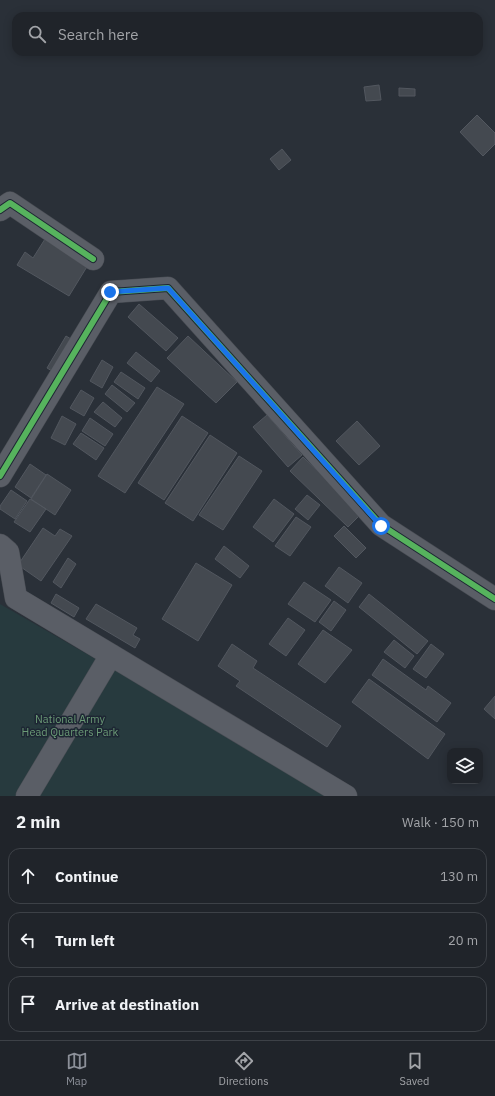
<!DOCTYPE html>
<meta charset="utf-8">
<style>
body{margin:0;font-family:"IBM Plex Sans",sans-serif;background:#2d3036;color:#f1f3f6}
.controls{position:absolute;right:12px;bottom:12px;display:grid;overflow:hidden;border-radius:8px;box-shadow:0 2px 10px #0003}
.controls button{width:36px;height:36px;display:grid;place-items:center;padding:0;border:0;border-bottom:1px solid #3d4147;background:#20242a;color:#f1f3f6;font:20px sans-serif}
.stop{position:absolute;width:12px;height:12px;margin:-9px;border:3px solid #1a73e8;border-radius:50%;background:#fff}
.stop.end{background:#1a73e8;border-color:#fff;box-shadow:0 1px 4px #0008}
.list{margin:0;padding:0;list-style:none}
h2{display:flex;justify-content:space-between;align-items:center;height:52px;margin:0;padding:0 16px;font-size:17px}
h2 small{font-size:13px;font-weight:400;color:#a2a4a8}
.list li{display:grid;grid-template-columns:26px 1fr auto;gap:12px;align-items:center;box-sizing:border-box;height:56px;margin:0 8px 8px;padding:0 8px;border:1px solid #3d4147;border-radius:12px}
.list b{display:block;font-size:15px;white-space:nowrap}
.list em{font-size:13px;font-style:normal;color:#a2a4a8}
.icon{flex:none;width:22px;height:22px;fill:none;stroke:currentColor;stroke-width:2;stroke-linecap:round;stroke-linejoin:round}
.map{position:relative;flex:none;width:495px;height:796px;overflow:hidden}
.search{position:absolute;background:#20242a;box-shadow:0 2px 10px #0003;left:12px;right:12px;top:12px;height:44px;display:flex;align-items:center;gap:10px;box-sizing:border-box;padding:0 14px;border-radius:12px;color:#a2a4a8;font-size:15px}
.sheet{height:244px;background:#20242a}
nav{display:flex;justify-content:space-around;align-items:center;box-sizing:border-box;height:56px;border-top:1px solid #3d4147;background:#20242a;font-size:11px;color:#a2a4a8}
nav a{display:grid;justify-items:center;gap:2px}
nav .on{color:#8c9099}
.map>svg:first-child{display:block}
.green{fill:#273a3e}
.building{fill:#444950;stroke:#52575f}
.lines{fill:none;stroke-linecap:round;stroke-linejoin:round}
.minor-casing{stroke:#484c53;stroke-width:23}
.minor{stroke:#5a5e66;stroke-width:22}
.cycleway-casing{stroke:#1d2633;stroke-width:8}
.cycleway{stroke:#56b35d;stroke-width:6}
.route{stroke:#1a73e8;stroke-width:5}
.labels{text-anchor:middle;stroke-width:3;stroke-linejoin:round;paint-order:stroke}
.park-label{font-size:11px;fill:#6b9a76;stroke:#1d2633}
</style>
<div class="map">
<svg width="495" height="796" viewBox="0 0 495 796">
<rect width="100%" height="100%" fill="#2a3038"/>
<!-- green -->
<path class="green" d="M 0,604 L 334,796 L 0,796 Z"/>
<!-- building -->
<path class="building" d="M 379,85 L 381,100 L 366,101 L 364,87 Z
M 399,88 L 415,89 L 415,96 L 399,96 Z
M 477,115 L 495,133 L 495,144 L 483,156 L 460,132 Z
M 282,149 L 291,160 L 279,170 L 270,159 Z
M 45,239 L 88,265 L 69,296 L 17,265 L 25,252 L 33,258 Z
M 139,304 L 178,338 L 166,351 L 128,317 Z
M 66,336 L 76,342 L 57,374 L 47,368 Z
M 188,336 L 237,382 L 216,403 L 167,358 Z
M 136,352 L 160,371 L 151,382 L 127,363 Z
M 102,360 L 113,367 L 102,388 L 90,381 Z
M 121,372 L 145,388 L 138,399 L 114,382 Z
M 112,385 L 135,403 L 127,412 L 105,394 Z
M 157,387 L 184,404 L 125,493 L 98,476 Z
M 81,390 L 94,398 L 84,416 L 70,408 Z
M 103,402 L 122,418 L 115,427 L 94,412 Z
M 267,415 L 302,455 L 288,467 L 253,427 Z
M 62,416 L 76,424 L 65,445 L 51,438 Z
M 182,416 L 208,433 L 164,500 L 138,483 Z
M 90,418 L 113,434 L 105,446 L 82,431 Z
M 357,421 L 380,446 L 359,465 L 336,441 Z
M 81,433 L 104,448 L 96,460 L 73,444 Z
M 210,435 L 237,453 L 193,521 L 165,503 Z
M 239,456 L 262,471 L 223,530 L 199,515 Z
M 303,457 L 362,513 L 348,527 L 290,471 Z
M 30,464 L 46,475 L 31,498 L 15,487 Z
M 47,474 L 71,490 L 55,515 L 31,499 Z
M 11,490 L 27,501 L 15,519 L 0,509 L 0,506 Z
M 307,495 L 320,505 L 308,520 L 295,509 Z
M 30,499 L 46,509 L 30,532 L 14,522 Z
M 274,499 L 294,514 L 273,542 L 253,527 Z
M 296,517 L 311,527 L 290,556 L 275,546 Z
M 344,526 L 366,548 L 356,558 L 334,536 Z
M 43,528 L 55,536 L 60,529 L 72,536 L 41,581 L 18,565 Z
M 224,546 L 249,566 L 240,578 L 215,559 Z
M 68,558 L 76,564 L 61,588 L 53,582 Z
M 196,563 L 232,585 L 198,641 L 162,619 Z
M 339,567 L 362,583 L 348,603 L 325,586 Z
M 304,582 L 331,600 L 315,622 L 288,604 Z
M 56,594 L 79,608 L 74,617 L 51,603 Z
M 369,594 L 428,641 L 417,654 L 359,607 Z
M 334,601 L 346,610 L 331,631 L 319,622 Z
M 96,604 L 137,628 L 133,635 L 140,639 L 135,648 L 86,619 Z
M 288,618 L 305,630 L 286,656 L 269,644 Z
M 323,630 L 352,650 L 325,683 L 298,664 Z
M 394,640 L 414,656 L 405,668 L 384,652 Z
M 232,644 L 257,661 L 253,668 L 341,726 L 327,747 L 236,686 L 240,681 L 218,666 Z
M 431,644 L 444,654 L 426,678 L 413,669 Z
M 383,659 L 426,690 L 428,686 L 451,703 L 437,722 L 372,675 Z
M 369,679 L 445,734 L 428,759 L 352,702 Z
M 495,696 L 495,719 L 484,709 Z"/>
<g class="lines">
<defs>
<path id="minor" d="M 0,210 L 10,203 L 93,259
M 0,476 L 111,292 L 168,288 L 381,525 L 495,599
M 0,545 L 8,552 L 16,598 L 346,796
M 27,796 L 111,655"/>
</defs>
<!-- minor casing -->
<use href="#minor" class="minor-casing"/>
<!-- minor -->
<use href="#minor" class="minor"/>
<defs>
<path id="cycleway" d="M 0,210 L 10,203 L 93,259
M 0,476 L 111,292 L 168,288 L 381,525 L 495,599"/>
</defs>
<!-- cycleway casing -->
<use href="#cycleway" class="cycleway-casing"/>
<!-- cycleway -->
<use href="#cycleway" class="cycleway"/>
</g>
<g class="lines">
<!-- route -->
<path class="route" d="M 110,292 L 168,288 L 381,526"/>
</g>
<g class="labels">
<!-- park labels -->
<g class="park-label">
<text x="70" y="723">National Army<tspan x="70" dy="13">Head Quarters Park</tspan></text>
</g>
</g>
</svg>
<div class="controls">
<button><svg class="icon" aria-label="layers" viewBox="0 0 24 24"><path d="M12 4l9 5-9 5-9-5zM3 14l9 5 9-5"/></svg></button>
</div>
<div class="stop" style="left:381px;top:526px"></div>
<div class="stop end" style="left:110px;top:292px"></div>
<div class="search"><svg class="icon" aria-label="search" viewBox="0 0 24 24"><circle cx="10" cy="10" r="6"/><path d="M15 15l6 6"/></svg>Search here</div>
</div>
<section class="sheet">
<h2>2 min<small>Walk · 150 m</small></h2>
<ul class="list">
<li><svg class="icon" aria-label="ahead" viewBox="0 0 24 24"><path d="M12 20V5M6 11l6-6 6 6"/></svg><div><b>Continue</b></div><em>130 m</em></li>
<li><svg class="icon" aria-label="left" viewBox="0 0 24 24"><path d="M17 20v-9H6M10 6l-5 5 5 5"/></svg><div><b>Turn left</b></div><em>20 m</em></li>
<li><svg class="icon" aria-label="arrive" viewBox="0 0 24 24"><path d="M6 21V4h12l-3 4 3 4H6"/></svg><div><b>Arrive at destination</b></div></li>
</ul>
</section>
<nav>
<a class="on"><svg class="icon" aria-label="map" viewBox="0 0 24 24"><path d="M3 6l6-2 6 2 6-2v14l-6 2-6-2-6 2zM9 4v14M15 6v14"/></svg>Map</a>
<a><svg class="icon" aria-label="directions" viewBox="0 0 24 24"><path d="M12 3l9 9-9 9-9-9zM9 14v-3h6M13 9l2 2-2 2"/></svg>Directions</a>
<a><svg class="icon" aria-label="saved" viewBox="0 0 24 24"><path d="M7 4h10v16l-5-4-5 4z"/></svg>Saved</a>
</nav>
